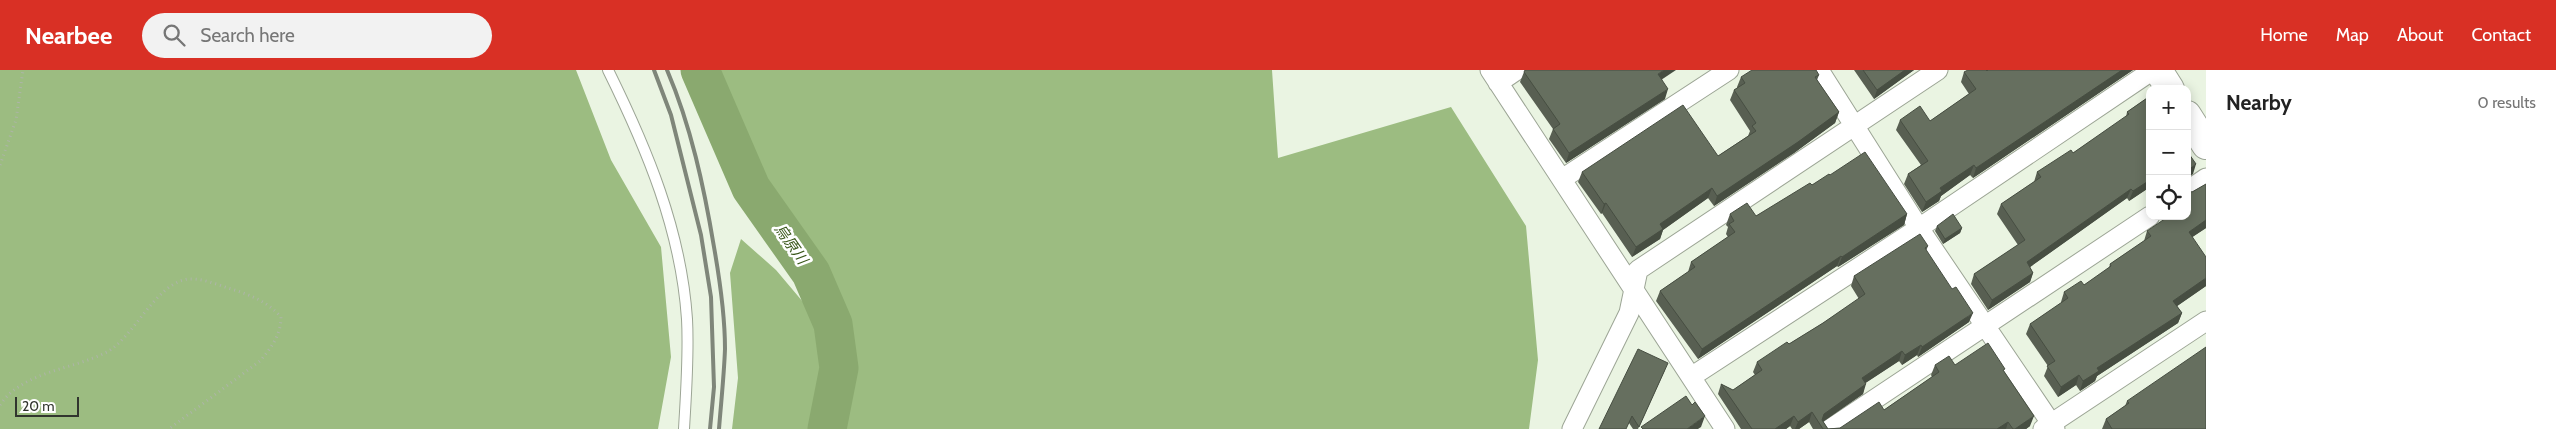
<!DOCTYPE html>
<meta charset="utf-8">
<style>
body{margin:0;font-family:Cabin,"Noto Sans JP",sans-serif;background:#f2f2f2;color:#222}
.controls{position:absolute;right:15px;top:15px;display:grid;overflow:hidden;border-radius:10px;box-shadow:0 2px 12px #0003}
.controls button{width:45px;height:45px;display:grid;place-items:center;padding:0;border:0;border-bottom:1px solid #e0e0e0;background:#fff;color:#222;font:25px sans-serif}
.scale{position:absolute;left:15px;bottom:12px;width:64px;box-sizing:border-box;padding-left:5px;border:2px solid #31352e;border-top:0;font-size:14px;line-height:18px;white-space:nowrap;color:#31352e;-webkit-text-stroke:4px #fff;paint-order:stroke}
.list{margin:0;padding:0;list-style:none}
h2{display:flex;justify-content:space-between;align-items:center;height:65px;margin:0;padding:0 20px;font-size:21px}
h2 small{font-size:16px;font-weight:400;color:#767676}
.icon{flex:none;width:28px;height:28px;fill:none;stroke:currentColor;stroke-width:2;stroke-linecap:round;stroke-linejoin:round}
.map{position:relative;flex:none;width:2206px;height:359px;overflow:hidden}
header{display:flex;align-items:center;gap:30px;box-sizing:border-box;height:70px;padding:0 25px;background:#d93025;color:#fff}
header strong{font-size:24px}
nav{display:flex;gap:28px;margin-inline-start:auto;font-size:18px}
.search{width:350px;height:45px;background:#f2f2f2;display:flex;align-items:center;gap:12px;box-sizing:border-box;padding:0 18px;border-radius:28px;color:#767676;font-size:19px}
main{display:flex}
aside{flex:1;background:#fff}
.map>svg:first-child{display:block}
.forest{fill:#9cbc81}
.lines{fill:none;stroke-linecap:round;stroke-linejoin:round}
.river{stroke:#8aa96f;stroke-width:39}
.lane-casing{stroke:#9ca595;stroke-width:12}
.street-casing{stroke:#9ca595;stroke-width:21}
.secondary-casing{stroke:#9ca595;stroke-width:30}
.path{stroke:#adb5a7;stroke-width:3;stroke-dasharray:1 4;stroke-linecap:butt}
.lane{stroke:#fff;stroke-width:10}
.street{stroke:#fff;stroke-width:19}
.secondary{stroke:#fff;stroke-width:28}
.rail{stroke:#7f867a;stroke-width:4}
.wall{fill:#585f52}
.shaded-wall{fill:#474e42}
.building{fill:#666f5f;stroke:#474e42}
.labels{text-anchor:middle;stroke-width:5;stroke-linejoin:round;paint-order:stroke}
.water-label{font-size:15px;font-style:italic;fill:#385618;stroke:#fff}
</style>
<header>
<strong>Nearbee</strong>
<div class="search"><svg class="icon" aria-label="search" viewBox="0 0 24 24"><circle cx="10" cy="10" r="6"/><path d="M15 15l6 6"/></svg>Search here</div>
<nav><a>Home</a><a>Map</a><a>About</a><a>Contact</a></nav>
</header>
<main>
<div class="map">
<svg width="2206" height="359" viewBox="0 0 2206 359">
<rect width="100%" height="100%" fill="#eaf4e2"/>
<!-- forest -->
<path class="forest" d="M 0,0 L 576,0 L 611,90 L 661,177 L 671,287 L 658,359 L 0,359 Z
M 688,0 L 1272,0 L 1278,88 L 1451,37 L 1526,156 L 1538,290 L 1529,359 L 732,359 L 738,308 L 730,203 L 741,169 L 776,200 L 814,245 L 841,234 L 737,105 Z"/>
<g class="lines">
<!-- river -->
<path class="river" d="M 700,0 L 751,118 L 811,203 L 833,254 L 839,298 L 827,359"/>
<defs>
<path id="lane" d="M 608,0 C 647,79 681,160 687,249 C 689,285 686,323 684,359"/>
<path id="street" d="M 1490,0 L 1725,359
M 1819,0 L 1919,158 L 2055,359
M 1498,13 L 1517,0
M 1562,109 L 1729,0
M 2187,121 L 2206,108
M 1691,307 L 1919,158 L 2153,0
M 1572,359 L 1629,243 L 1638,200 L 1938,0
M 1830,359 L 2150,146
M 2043,359 L 2206,251"/>
<path id="secondary" d="M 2158,0 L 2170,19
M 2187,45 L 2206,75"/>
</defs>
<!-- lane casing -->
<use href="#lane" class="lane-casing"/>
<!-- street casing -->
<use href="#street" class="street-casing"/>
<!-- secondary casing -->
<use href="#secondary" class="secondary-casing"/>
<!-- path -->
<path class="path" d="M 0,95 L 16,50 L 23,0
M 0,335 C 23,301 72,300 107,282 C 134,267 156,213 188,209 C 201,208 216,214 228,218 C 248,224 267,231 281,247 C 281,265 271,278 260,291 L 169,359"/>
<!-- lane -->
<use href="#lane" class="lane"/>
<!-- street -->
<use href="#street" class="street"/>
<!-- secondary -->
<use href="#secondary" class="secondary"/>
<!-- rail -->
<path class="rail" d="M 654,0 L 671,45 L 701,165 L 711,227 L 714,317 L 710,359
M 667,0 C 691,56 704,117 714,177 C 720,211 725,244 725,279 C 724,306 721,333 719,359"/>
</g>
<!-- wall -->
<path class="wall" d="M 1854,0 L 1914,0 L 1874,29 Z
M 2133,0 L 1973,108 L 1970,105 L 1941,126 L 1939,131 L 1922,142 L 1904,114 L 1908,104 L 1921,95 L 1896,60 L 1900,50 L 1930,51 L 1969,24 L 1961,12 L 1964,2 L 1987,1 Z
M 1524,2 L 1662,9 L 1665,29 L 1566,93 L 1549,69 L 1553,59 L 1520,12 Z
M 1819,5 L 1817,10 L 1839,42 L 1835,53 L 1794,83 L 1714,136 L 1708,128 L 1663,160 L 1660,169 L 1632,187 L 1602,143 L 1601,144 L 1578,112 L 1582,102 L 1718,86 L 1748,66 L 1750,61 L 1730,30 L 1734,20 L 1737,18 L 1737,17 L 1741,7 Z
M 2150,26 L 2150,117 L 2129,131 L 2127,128 L 2030,197 L 2033,203 L 2030,212 L 1988,240 L 1971,214 L 1974,204 L 2018,175 L 1997,144 L 2001,134 L 2034,112 L 2037,102 L 2073,83 L 2126,47 L 2127,42 Z
M 1830,105 L 1907,144 L 1904,155 L 1838,197 L 1837,196 L 1698,289 L 1656,231 L 1660,221 L 1688,202 L 1691,192 L 1728,167 L 1726,164 L 1728,157 L 1726,155 L 1730,144 L 1756,146 Z
M 2206,114 L 2206,158 L 2192,167 L 2206,216 L 2177,236 L 2182,243 L 2178,253 L 2097,306 L 2095,311 L 2080,321 L 2076,315 L 2058,327 L 2044,306 L 2048,296 L 2026,264 L 2030,254 L 2061,233 L 2061,232 L 2064,222 L 2084,215 L 2109,198 L 2110,194 L 2144,171 L 2147,161 L 2187,146 L 2192,122 Z
M 1937,156 L 1962,158 L 1960,163 L 1943,174 L 1935,161 Z
M 1928,176 L 1926,181 L 1969,252 L 1918,287 L 1917,285 L 1902,295 L 1899,291 L 1865,313 L 1863,324 L 1823,351 L 1828,359 L 1840,358 L 1884,340 L 1932,307 L 1931,305 L 1935,295 L 1955,295 L 2004,302 L 2030,356 L 2026,359 L 1813,359 L 1809,352 L 1799,359 L 1792,359 L 1790,356 L 1786,359 L 1741,359 L 1718,324 L 1721,314 L 1733,320 L 1755,305 L 1753,302 L 1757,292 L 1789,274 L 1823,253 L 1859,229 L 1851,216 L 1854,206 Z
M 1665,300 L 1638,359 L 1633,359 L 1629,353 L 1599,359 Z
M 2127,331 L 2206,359 L 2102,359 L 2106,349 L 2125,336 Z"/>
<!-- shaded-wall -->
<path class="shaded-wall" d="M 1664,0 L 1676,0 L 1655,14 L 1658,4 Z
M 1905,0 L 1914,0 L 1874,29 L 1877,20 Z
M 2122,0 L 2133,0 L 1973,108 L 1976,98 Z
M 1668,19 L 1665,29 L 1566,93 L 1569,83 Z
M 1839,42 L 1835,53 L 1794,83 L 1714,136 L 1717,126 Z
M 2196,94 L 2193,104 L 2187,108 L 2187,101 Z
M 1974,95 L 1970,105 L 1941,126 L 1939,131 L 1922,142 L 1926,132 L 1940,118 Z
M 2150,110 L 2150,117 L 2129,131 L 2133,121 Z
M 1712,118 L 1708,128 L 1663,160 L 1660,169 L 1632,187 L 1636,177 L 1660,154 Z
M 2131,119 L 2127,128 L 2023,202 L 2027,192 Z
M 1606,133 L 1602,143 L 1601,144 L 1604,134 Z
M 1907,144 L 1904,155 L 1838,197 L 1842,187 Z
M 2206,150 L 2206,158 L 2185,172 L 2189,162 Z
M 1962,158 L 1960,163 L 1943,174 L 1945,169 Z
M 1841,186 L 1837,196 L 1698,289 L 1702,279 Z
M 2033,203 L 2030,212 L 1988,240 L 1992,230 Z
M 2206,208 L 2206,216 L 2170,241 L 2173,231 Z
M 1973,243 L 1969,252 L 1918,287 L 1922,277 Z
M 2182,243 L 2178,253 L 2097,306 L 2095,311 L 2080,321 L 2083,311 L 2097,298 Z
M 1921,275 L 1917,285 L 1902,295 L 1905,285 Z
M 1902,281 L 1899,291 L 1858,318 L 1862,308 Z
M 2079,305 L 2076,315 L 2058,327 L 2061,317 Z
M 1866,314 L 1863,324 L 1820,354 L 1824,344 Z
M 1812,342 L 1809,352 L 1799,359 L 1795,359 L 1798,352 Z
M 1705,346 L 1701,357 L 1698,359 L 1687,359 Z
M 1794,346 L 1790,356 L 1786,359 L 1775,359 Z
M 2034,346 L 2030,356 L 2026,359 L 2015,359 Z
M 2008,352 L 2006,359 L 1997,359 Z"/>
<!-- building -->
<path class="building" d="M 1525,0 L 1664,0 L 1658,4 L 1668,19 L 1569,83 L 1553,59 L 1560,54 L 1524,2 Z
M 1752,0 L 1816,0 L 1819,5 L 1815,7 L 1839,42 L 1798,72 L 1717,126 L 1712,118 L 1660,154 L 1663,159 L 1636,177 L 1606,133 L 1604,134 L 1582,102 L 1683,35 L 1718,86 L 1756,61 L 1752,56 L 1756,53 L 1734,20 L 1745,13 L 1741,7 Z
M 1863,0 L 1905,0 L 1877,20 Z
M 1968,0 L 1986,0 L 1987,1 L 1988,0 L 2122,0 L 1976,98 L 1974,95 L 1940,118 L 1942,121 L 1926,132 L 1908,104 L 1928,91 L 1900,50 L 1920,36 L 1930,51 L 1976,19 L 1964,2 Z
M 2150,26 L 2150,110 L 2133,121 L 2131,119 L 2027,192 L 2033,203 L 1992,230 L 1974,204 L 2025,170 L 2001,134 L 2041,107 L 2037,102 L 2071,80 L 2073,83 L 2129,44 L 2127,42 Z
M 2187,81 L 2196,94 L 2187,101 Z
M 1865,82 L 1907,144 L 1842,187 L 1841,186 L 1702,279 L 1660,221 L 1695,197 L 1691,192 L 1735,162 L 1729,154 L 1734,151 L 1730,144 L 1747,133 L 1756,146 L 1810,113 L 1812,115 L 1829,104 L 1830,105 Z
M 2206,114 L 2206,150 L 2189,162 L 2206,187 L 2206,208 L 2173,231 L 2182,243 L 2097,298 L 2099,301 L 2083,311 L 2079,305 L 2061,317 L 2047,296 L 2055,291 L 2030,254 L 2068,228 L 2064,222 L 2081,211 L 2084,215 L 2111,196 L 2110,194 L 2151,166 L 2147,161 L 2169,146 L 2187,146 L 2187,120 L 2192,122 Z
M 1953,144 L 1962,158 L 1945,169 L 1937,156 Z
M 1920,164 L 1928,176 L 1925,178 L 1952,219 L 1956,217 L 1973,243 L 1922,277 L 1921,275 L 1905,285 L 1902,281 L 1862,308 L 1866,314 L 1824,344 L 1822,350 L 1828,359 L 1840,358 L 1879,332 L 1884,340 L 1939,302 L 1935,295 L 1949,286 L 1955,295 L 1988,273 L 2005,299 L 2003,300 L 2034,346 L 2015,359 L 2013,359 L 2008,352 L 1997,359 L 1823,359 L 1812,342 L 1798,352 L 1794,346 L 1775,359 L 1752,359 L 1721,314 L 1733,320 L 1762,300 L 1757,292 L 1787,272 L 1789,274 L 1823,253 L 1865,224 L 1854,206 Z
M 2206,277 L 2206,359 L 2112,359 L 2106,349 L 2129,333 L 2127,331 Z
M 1638,279 L 1668,293 L 1639,357 L 1632,346 L 1626,359 L 1599,359 Z
M 1686,326 L 1692,335 L 1695,332 L 1705,346 L 1687,359 L 1643,359 L 1641,357 Z"/>
<g class="labels">
<!-- water labels -->
<g class="water-label">
<text transform="translate(791 174) rotate(55)" y="5">烏原川</text>
</g>
</g>
</svg>
<div class="controls">
<button>+</button>
<button>−</button>
<button><svg class="icon" aria-label="locate" viewBox="0 0 24 24"><circle cx="12" cy="12" r="6"/><path d="M12 2v4M12 18v4M2 12h4M18 12h4"/></svg></button>
</div>
<div class="scale">20 m</div>
</div>
<aside>
<h2>Nearby<small>0 results</small></h2>
<ul class="list">
</ul>
</aside>
</main>
